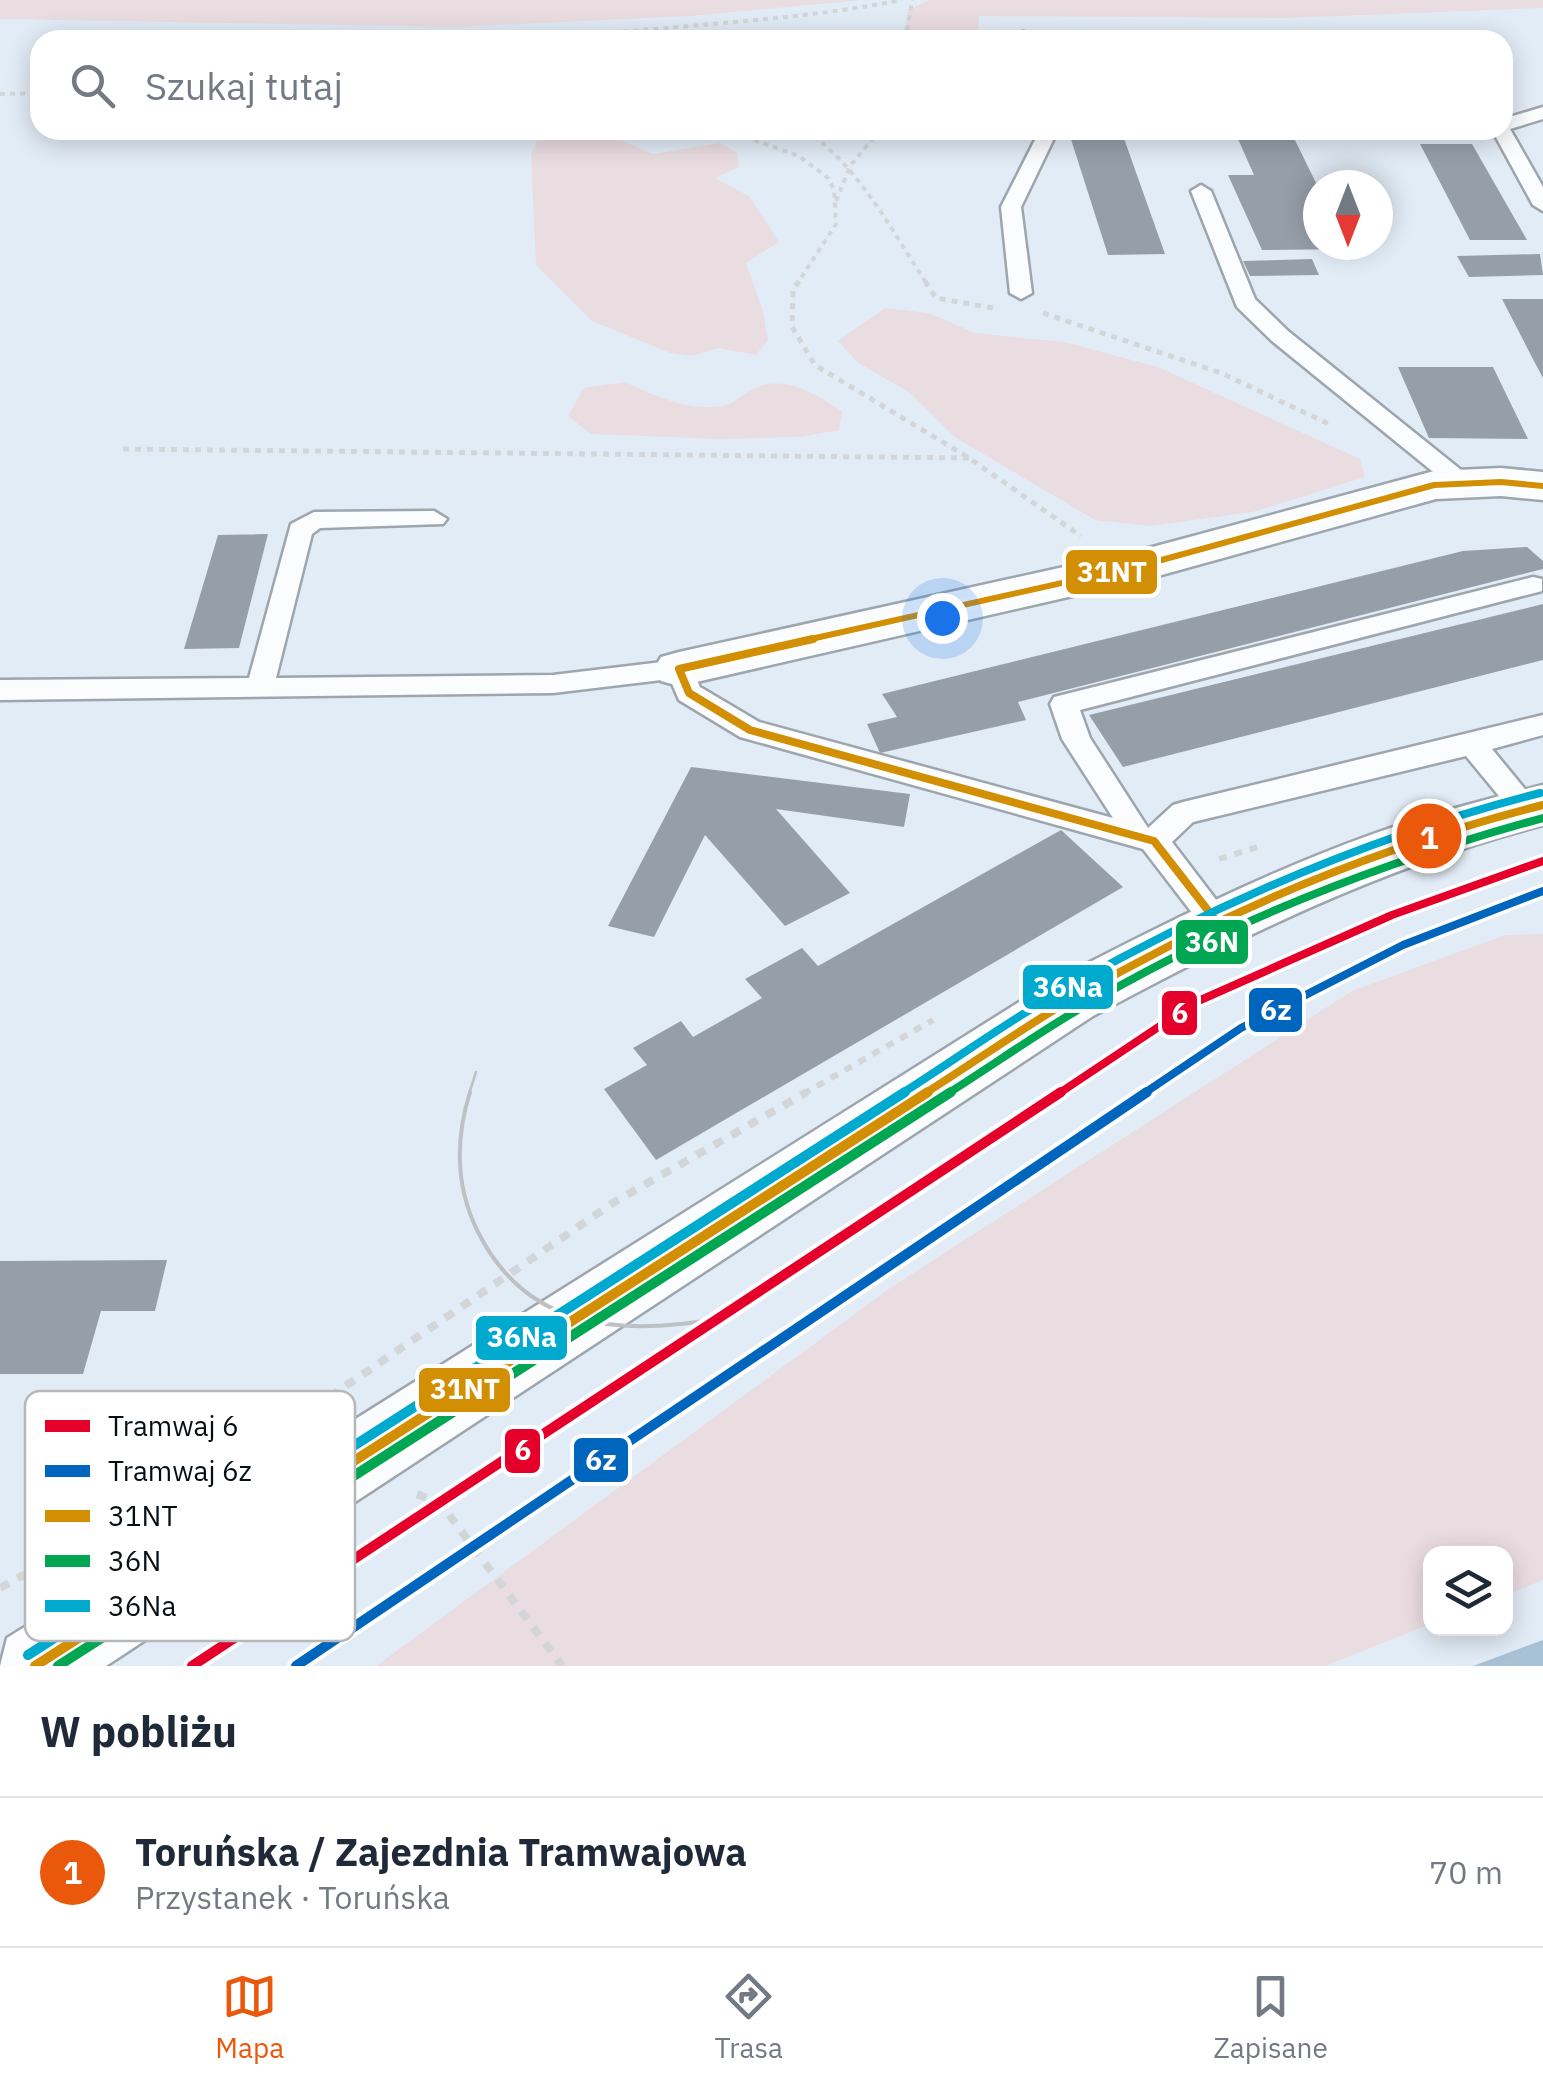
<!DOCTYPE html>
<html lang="pl">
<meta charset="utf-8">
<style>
body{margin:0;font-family:"IBM Plex Sans",sans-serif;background:#f2f2f3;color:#1f2937}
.controls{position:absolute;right:30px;bottom:30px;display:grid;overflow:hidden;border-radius:20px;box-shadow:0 5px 25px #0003}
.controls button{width:90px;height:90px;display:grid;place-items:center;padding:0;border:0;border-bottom:2px solid #e0e1e3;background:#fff;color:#1f2937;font:50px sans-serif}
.compass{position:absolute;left:1303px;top:170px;width:90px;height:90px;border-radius:50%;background:#fff;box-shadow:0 5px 25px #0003;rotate:180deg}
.you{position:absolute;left:942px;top:618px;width:35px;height:35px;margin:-25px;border:8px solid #fff;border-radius:50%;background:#1a73e8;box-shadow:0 0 0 15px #1a73e833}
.badge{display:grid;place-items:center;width:65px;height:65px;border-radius:50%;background:#ea580c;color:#fff;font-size:32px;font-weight:700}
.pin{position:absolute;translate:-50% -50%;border:5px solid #fff;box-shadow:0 2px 10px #0006}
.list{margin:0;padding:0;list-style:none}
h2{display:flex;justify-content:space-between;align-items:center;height:130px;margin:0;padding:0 40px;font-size:42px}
h2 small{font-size:32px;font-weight:400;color:#747a83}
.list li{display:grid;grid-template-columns:65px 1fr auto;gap:30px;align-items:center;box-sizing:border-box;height:150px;padding:0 40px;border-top:2px solid #e0e1e3}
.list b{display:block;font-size:38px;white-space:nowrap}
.list p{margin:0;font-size:32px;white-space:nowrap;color:#747a83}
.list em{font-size:32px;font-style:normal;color:#747a83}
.icon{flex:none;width:55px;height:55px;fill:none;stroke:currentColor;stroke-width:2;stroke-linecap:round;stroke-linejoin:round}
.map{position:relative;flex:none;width:1543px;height:1666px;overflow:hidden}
.search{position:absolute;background:#fff;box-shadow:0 5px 25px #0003;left:30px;right:30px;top:30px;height:110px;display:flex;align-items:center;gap:25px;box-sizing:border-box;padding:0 35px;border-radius:30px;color:#747a83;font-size:38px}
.sheet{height:280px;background:#fff}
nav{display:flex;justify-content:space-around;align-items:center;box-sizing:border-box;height:140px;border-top:2px solid #e0e1e3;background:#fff;font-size:28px;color:#747a83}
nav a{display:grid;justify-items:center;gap:5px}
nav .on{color:#ea580c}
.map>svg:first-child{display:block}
.green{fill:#eadde2}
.water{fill:#a9c1d4}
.building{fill:#969fa8}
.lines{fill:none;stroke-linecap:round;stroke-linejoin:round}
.service-casing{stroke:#9da5ad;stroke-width:5}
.minor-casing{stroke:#9da5ad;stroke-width:5}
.tertiary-casing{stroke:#9da5ad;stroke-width:5}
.path-far3{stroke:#d3d6d9;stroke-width:4;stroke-dasharray:5 5;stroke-linecap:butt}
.path-far2{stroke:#d3d6d9;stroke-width:5;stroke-dasharray:6 6;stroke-linecap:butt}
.path-far1{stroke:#d3d6d9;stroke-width:6;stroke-dasharray:8 8;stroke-linecap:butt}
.path{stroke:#d3d6d9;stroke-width:8;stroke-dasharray:10 10;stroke-linecap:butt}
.service{fill:#fbfcfe;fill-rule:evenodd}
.minor{fill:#fbfcfe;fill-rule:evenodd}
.tertiary{fill:#fbfcfe;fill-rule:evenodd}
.tram-far1{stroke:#bec1c3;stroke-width:2.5}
.tram{stroke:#bec1c3;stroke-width:4}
.bus-1-far2-casing{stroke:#fff;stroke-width:12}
.bus-1-far1-casing{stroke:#fff;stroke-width:15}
.bus-1-casing{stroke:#fff;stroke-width:18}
.bus-2-far1-casing{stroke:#fff;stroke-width:15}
.bus-2-casing{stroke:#fff;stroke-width:18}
.bus-3-far1-casing{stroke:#fff;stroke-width:15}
.bus-3-casing{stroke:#fff;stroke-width:18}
.bus-1-far2{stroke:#d38f03;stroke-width:6}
.bus-1-far1{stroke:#d38f03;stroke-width:8}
.bus-1{stroke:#d38f03;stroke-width:10}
.bus-2-far1{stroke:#00a651;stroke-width:8}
.bus-2{stroke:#00a651;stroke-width:10}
.bus-3-far1{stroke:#00a9ce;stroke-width:8}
.bus-3{stroke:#00a9ce;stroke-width:10}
.tram-1-far1-casing{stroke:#fff;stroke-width:15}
.tram-1-casing{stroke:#fff;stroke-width:18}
.tram-2-far1-casing{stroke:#fff;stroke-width:15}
.tram-2-casing{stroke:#fff;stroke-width:18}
.tram-1-far1{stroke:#e4002b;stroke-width:8}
.tram-1{stroke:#e4002b;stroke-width:10}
.tram-2-far1{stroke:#0065bd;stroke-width:8}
.tram-2{stroke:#0065bd;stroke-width:10}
.key{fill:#fff;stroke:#b5b7b9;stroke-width:2.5}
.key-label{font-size:28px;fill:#070f16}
.line-badge{stroke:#fff;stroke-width:4}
.badge-label{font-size:28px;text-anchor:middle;font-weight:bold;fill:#fff}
</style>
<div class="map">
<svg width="1543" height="1666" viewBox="0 0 1543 1666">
<rect width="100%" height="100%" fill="#e2ecf6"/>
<!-- green -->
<path class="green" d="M 0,0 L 863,0 L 691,16 L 454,27 L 0,19 Z
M 930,0 L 1543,0 L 1543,8 L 1286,18 L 979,16 L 978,40 L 905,40 L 903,34 L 908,10 Z
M 563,130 L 596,130 L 653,154 L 720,143 L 738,153 L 739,167 L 715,178 L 749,196 L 779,242 L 746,263 L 763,311 L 768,340 L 756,355 L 718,348 L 692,356 L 670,353 L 592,321 L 536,265 L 531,155 L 540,133 Z
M 885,308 L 929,313 L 975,333 L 1064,342 L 1158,367 L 1360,459 L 1365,477 L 1253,512 L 1150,526 L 1095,520 L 956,438 L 910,393 L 857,362 L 838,341 Z
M 625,382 C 656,396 687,411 722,406 C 732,405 740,396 749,391 C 783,372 813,393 842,411 L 839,430 L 800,437 L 719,439 L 591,434 L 568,416 L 584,388 Z
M 1543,934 L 1543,1580 L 1506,1595 L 1506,1554 L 1430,1554 L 1430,1624 L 1325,1666 L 376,1666 L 890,1288 L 1352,991 L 1505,935 Z"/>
<!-- water -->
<path class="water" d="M 1543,1640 L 1543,1666 L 1473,1666 Z"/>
<!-- building -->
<path class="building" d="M 1190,34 L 1244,34 L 1247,40 L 1193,40 Z
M 1068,130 L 1121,130 L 1165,254 L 1108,255 Z
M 1234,130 L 1290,130 L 1318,187 L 1318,245 L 1346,245 L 1348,249 L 1262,250 L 1228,175 L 1254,175 Z
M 1420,144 L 1472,144 L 1527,240 L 1470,240 Z
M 1540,254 L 1543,275 L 1469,277 L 1457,256 Z
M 1312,259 L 1319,275 L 1250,276 L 1243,261 Z
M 1502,299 L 1543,299 L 1543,378 L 1535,363 Z
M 1398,367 L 1493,367 L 1528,439 L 1429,438 Z
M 268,534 L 239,648 L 184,649 L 218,535 Z
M 1527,547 L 1543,561 L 1543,569 L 1018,702 L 1026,720 L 880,753 L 867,724 L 897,717 L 882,694 L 1463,551 Z
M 1543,604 L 1543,660 L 1123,767 L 1089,715 Z
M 691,767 L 910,794 L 904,827 L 776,809 L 850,893 L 785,926 L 705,835 L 654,937 L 608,926 Z
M 1061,830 L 1123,887 L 656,1160 L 604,1089 L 647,1065 L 633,1048 L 681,1021 L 693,1037 L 762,998 L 745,979 L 802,948 L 818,966 Z
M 167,1260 L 155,1311 L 101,1311 L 83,1374 L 0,1374 L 0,1261 Z"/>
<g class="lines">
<defs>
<path id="service" d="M 1023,32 L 1029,33 L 1033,40 L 1015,40 L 1017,33 Z
M 1543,107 L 1543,119 L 1510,129 L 1543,187 L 1543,211 L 1533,205 L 1492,130 L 1503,130 L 1503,119 Z
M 1040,130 L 1058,130 L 1021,207 L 1032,293 L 1021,299 L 1010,293 L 1001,207 Z
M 1201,185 L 1211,191 L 1255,299 L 1288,331 L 1471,478 L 1474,483 L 1471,488 L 1453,488 L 1272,341 L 1237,307 L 1191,191 Z
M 434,511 L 447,519 L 443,524 L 320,528 L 312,534 L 276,678 L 553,675 L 679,660 L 689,662 L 700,687 L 759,722 L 1113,818 L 1062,739 L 1050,704 L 1054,697 L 1533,577 L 1542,579 L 1542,591 L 1080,710 L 1090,738 L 1148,828 L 1173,805 L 1183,802 L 1543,715 L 1543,735 L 1492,749 L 1542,810 L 1537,818 L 1527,821 L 1517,818 L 1466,756 L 1193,822 L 1172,842 L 1233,922 L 1228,931 L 1217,934 L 1206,931 L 1143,849 L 740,737 L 679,700 L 670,679 L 553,693 L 0,700 L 0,680 L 249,678 L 291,524 L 314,512 Z"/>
<path id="minor" d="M 1501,468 L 1543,472 L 1543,500 L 1501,496 L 1436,499 L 1147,579 L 679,686 L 661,681 L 654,669 L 661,657 L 679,652 L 1145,549 L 1434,471 Z"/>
<path id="tertiary" d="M 1543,785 L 1543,825 C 1379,868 1242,936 1093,1016 L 106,1666 L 0,1666 L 7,1638 L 1051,982 C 1156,928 1261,874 1373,834 C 1429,814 1485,800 1543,785 Z"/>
</defs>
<!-- service casing -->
<use href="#service" class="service-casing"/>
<!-- minor casing -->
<use href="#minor" class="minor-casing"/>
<!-- tertiary casing -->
<use href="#tertiary" class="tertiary-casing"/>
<!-- path-far3 -->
<path class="path-far3" d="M 544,40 C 663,25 784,23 902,0
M 906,40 L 912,0
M 0,94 L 40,93
M 726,130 L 799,156 L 828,178 L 834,190 L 836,224 L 797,284
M 806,130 C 863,172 889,227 927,284
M 836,201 L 850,166 L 880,130"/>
<!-- path-far2 -->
<path class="path-far2" d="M 799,281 L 793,290 L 792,327 L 815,365 L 969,458 L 1081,536
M 925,281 L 936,298 L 993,308
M 1043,313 L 1221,373 L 1329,424
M 123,449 L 969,458"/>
<!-- path-far1 -->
<path class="path-far1" d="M 1219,859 L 1264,845
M 803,1094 L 933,1020"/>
<!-- path -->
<path class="path" d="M 280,1431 L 616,1201 L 807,1092
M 417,1494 L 441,1504 L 562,1666
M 0,1588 L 252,1448"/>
<!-- service -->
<use href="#service" class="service"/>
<!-- minor -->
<use href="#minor" class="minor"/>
<!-- tertiary -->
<use href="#tertiary" class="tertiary"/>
<!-- tram-far1 -->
<path class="tram-far1" d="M 469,1094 L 476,1072"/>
<!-- tram -->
<path class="tram" d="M 470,1092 C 455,1140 455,1186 478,1232 C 528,1332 624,1336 722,1318"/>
<defs>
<path id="bus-1-far2" d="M 802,641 L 1147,564 L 1434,485 L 1501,482 L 1543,486"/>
<path id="bus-1-far1" d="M 679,669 L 813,639
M 679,669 L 689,693 L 750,730 L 1154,841 L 1217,922
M 924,1094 C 973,1063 1021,1029 1072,999 C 1219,913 1378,847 1543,805"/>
<path id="bus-1" d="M 35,1666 L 928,1092"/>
<path id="bus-2-far1" d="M 947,1094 C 990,1067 1032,1037 1076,1011 C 1220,925 1382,862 1543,818"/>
<path id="bus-2" d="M 58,1666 L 951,1092"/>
<path id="bus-3-far1" d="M 901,1094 C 956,1059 1011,1019 1068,987 C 1217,903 1374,835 1540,793"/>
<path id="bus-3" d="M 28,1655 L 905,1092"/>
</defs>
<!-- bus-1-far2 casing -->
<use href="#bus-1-far2" class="bus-1-far2-casing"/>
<!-- bus-1-far1 casing -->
<use href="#bus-1-far1" class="bus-1-far1-casing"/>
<!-- bus-1 casing -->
<use href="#bus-1" class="bus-1-casing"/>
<!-- bus-2-far1 casing -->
<use href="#bus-2-far1" class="bus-2-far1-casing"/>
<!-- bus-2 casing -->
<use href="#bus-2" class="bus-2-casing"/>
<!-- bus-3-far1 casing -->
<use href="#bus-3-far1" class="bus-3-far1-casing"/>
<!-- bus-3 casing -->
<use href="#bus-3" class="bus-3-casing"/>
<!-- bus-1-far2 -->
<use href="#bus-1-far2" class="bus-1-far2"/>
<!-- bus-1-far1 -->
<use href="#bus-1-far1" class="bus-1-far1"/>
<!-- bus-1 -->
<use href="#bus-1" class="bus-1"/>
<!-- bus-2-far1 -->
<use href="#bus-2-far1" class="bus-2-far1"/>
<!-- bus-2 -->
<use href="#bus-2" class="bus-2"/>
<!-- bus-3-far1 -->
<use href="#bus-3-far1" class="bus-3-far1"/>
<!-- bus-3 -->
<use href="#bus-3" class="bus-3"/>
<defs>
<path id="tram-1-far1" d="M 1058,1094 L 1196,1002 L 1392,915 L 1543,861"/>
<path id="tram-1" d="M 192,1666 L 1061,1092"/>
<path id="tram-2-far1" d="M 1143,1094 L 1241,1028 L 1403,945 L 1543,891"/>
<path id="tram-2" d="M 296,1666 L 1147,1092"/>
</defs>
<!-- tram-1-far1 casing -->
<use href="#tram-1-far1" class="tram-1-far1-casing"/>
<!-- tram-1 casing -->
<use href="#tram-1" class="tram-1-casing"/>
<!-- tram-2-far1 casing -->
<use href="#tram-2-far1" class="tram-2-far1-casing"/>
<!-- tram-2 casing -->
<use href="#tram-2" class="tram-2-casing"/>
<!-- tram-1-far1 -->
<use href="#tram-1-far1" class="tram-1-far1"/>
<!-- tram-1 -->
<use href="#tram-1" class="tram-1"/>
<!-- tram-2-far1 -->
<use href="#tram-2-far1" class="tram-2-far1"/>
<!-- tram-2 -->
<use href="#tram-2" class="tram-2"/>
</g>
<!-- legend -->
<rect x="25" y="1391" width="330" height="250" rx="15" class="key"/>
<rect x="45" y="1420" width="45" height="12" fill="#e4002b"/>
<rect x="45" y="1465" width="45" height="12" fill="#0065bd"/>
<rect x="45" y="1510" width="45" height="12" fill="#d38f03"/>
<rect x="45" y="1555" width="45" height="12" fill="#00a651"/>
<rect x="45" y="1600" width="45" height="12" fill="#00a9ce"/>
<g class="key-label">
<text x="108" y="1436">Tramwaj 6</text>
<text x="108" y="1481">Tramwaj 6z</text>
<text x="108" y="1526">31NT</text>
<text x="108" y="1571">36N</text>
<text x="108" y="1616">36Na</text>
</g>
<g class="line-badge">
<rect x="1064" y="548" width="95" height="48" rx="10" fill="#d38f03"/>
<rect x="1174" y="918" width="76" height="48" rx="10" fill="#00a651"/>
<rect x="1021" y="963" width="94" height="48" rx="10" fill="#00a9ce"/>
<rect x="1247" y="986" width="57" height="48" rx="10" fill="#0065bd"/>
<rect x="1160" y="989" width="39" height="48" rx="10" fill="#e4002b"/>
<rect x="474" y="1314" width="95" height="48" rx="10" fill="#00a9ce"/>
<rect x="417" y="1366" width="95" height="48" rx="10" fill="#d38f03"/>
<rect x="503" y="1427" width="39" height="48" rx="10" fill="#e4002b"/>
<rect x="572" y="1436" width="58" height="48" rx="10" fill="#0065bd"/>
</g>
<g class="badge-label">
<text x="1112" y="582">31NT</text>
<text x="1212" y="952">36N</text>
<text x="1068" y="997">36Na</text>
<text x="1276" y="1020">6z</text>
<text x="1180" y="1023">6</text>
<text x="522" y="1347">36Na</text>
<text x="465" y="1399">31NT</text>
<text x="523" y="1460">6</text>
<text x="601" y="1470">6z</text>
</g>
</svg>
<div class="controls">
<button><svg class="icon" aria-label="layers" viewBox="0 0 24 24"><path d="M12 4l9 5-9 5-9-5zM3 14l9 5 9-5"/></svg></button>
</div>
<svg class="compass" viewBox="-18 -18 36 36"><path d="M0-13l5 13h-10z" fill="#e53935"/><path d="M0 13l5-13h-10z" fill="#747a83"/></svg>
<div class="you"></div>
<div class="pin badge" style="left:1429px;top:836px">1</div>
<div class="search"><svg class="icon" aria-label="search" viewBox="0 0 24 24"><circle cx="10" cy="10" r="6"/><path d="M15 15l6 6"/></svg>Szukaj tutaj</div>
</div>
<section class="sheet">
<h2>W pobliżu<small></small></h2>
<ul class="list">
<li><span class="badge">1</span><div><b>Toruńska / Zajezdnia Tramwajowa</b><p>Przystanek · Toruńska</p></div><em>70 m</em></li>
</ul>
</section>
<nav>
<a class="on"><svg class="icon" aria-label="map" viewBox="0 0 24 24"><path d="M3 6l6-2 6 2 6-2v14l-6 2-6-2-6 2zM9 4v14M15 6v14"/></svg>Mapa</a>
<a><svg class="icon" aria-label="directions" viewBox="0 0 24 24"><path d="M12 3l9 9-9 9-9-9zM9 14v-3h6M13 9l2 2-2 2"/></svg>Trasa</a>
<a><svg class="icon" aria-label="saved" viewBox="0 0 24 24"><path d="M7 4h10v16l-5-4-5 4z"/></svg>Zapisane</a>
</nav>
